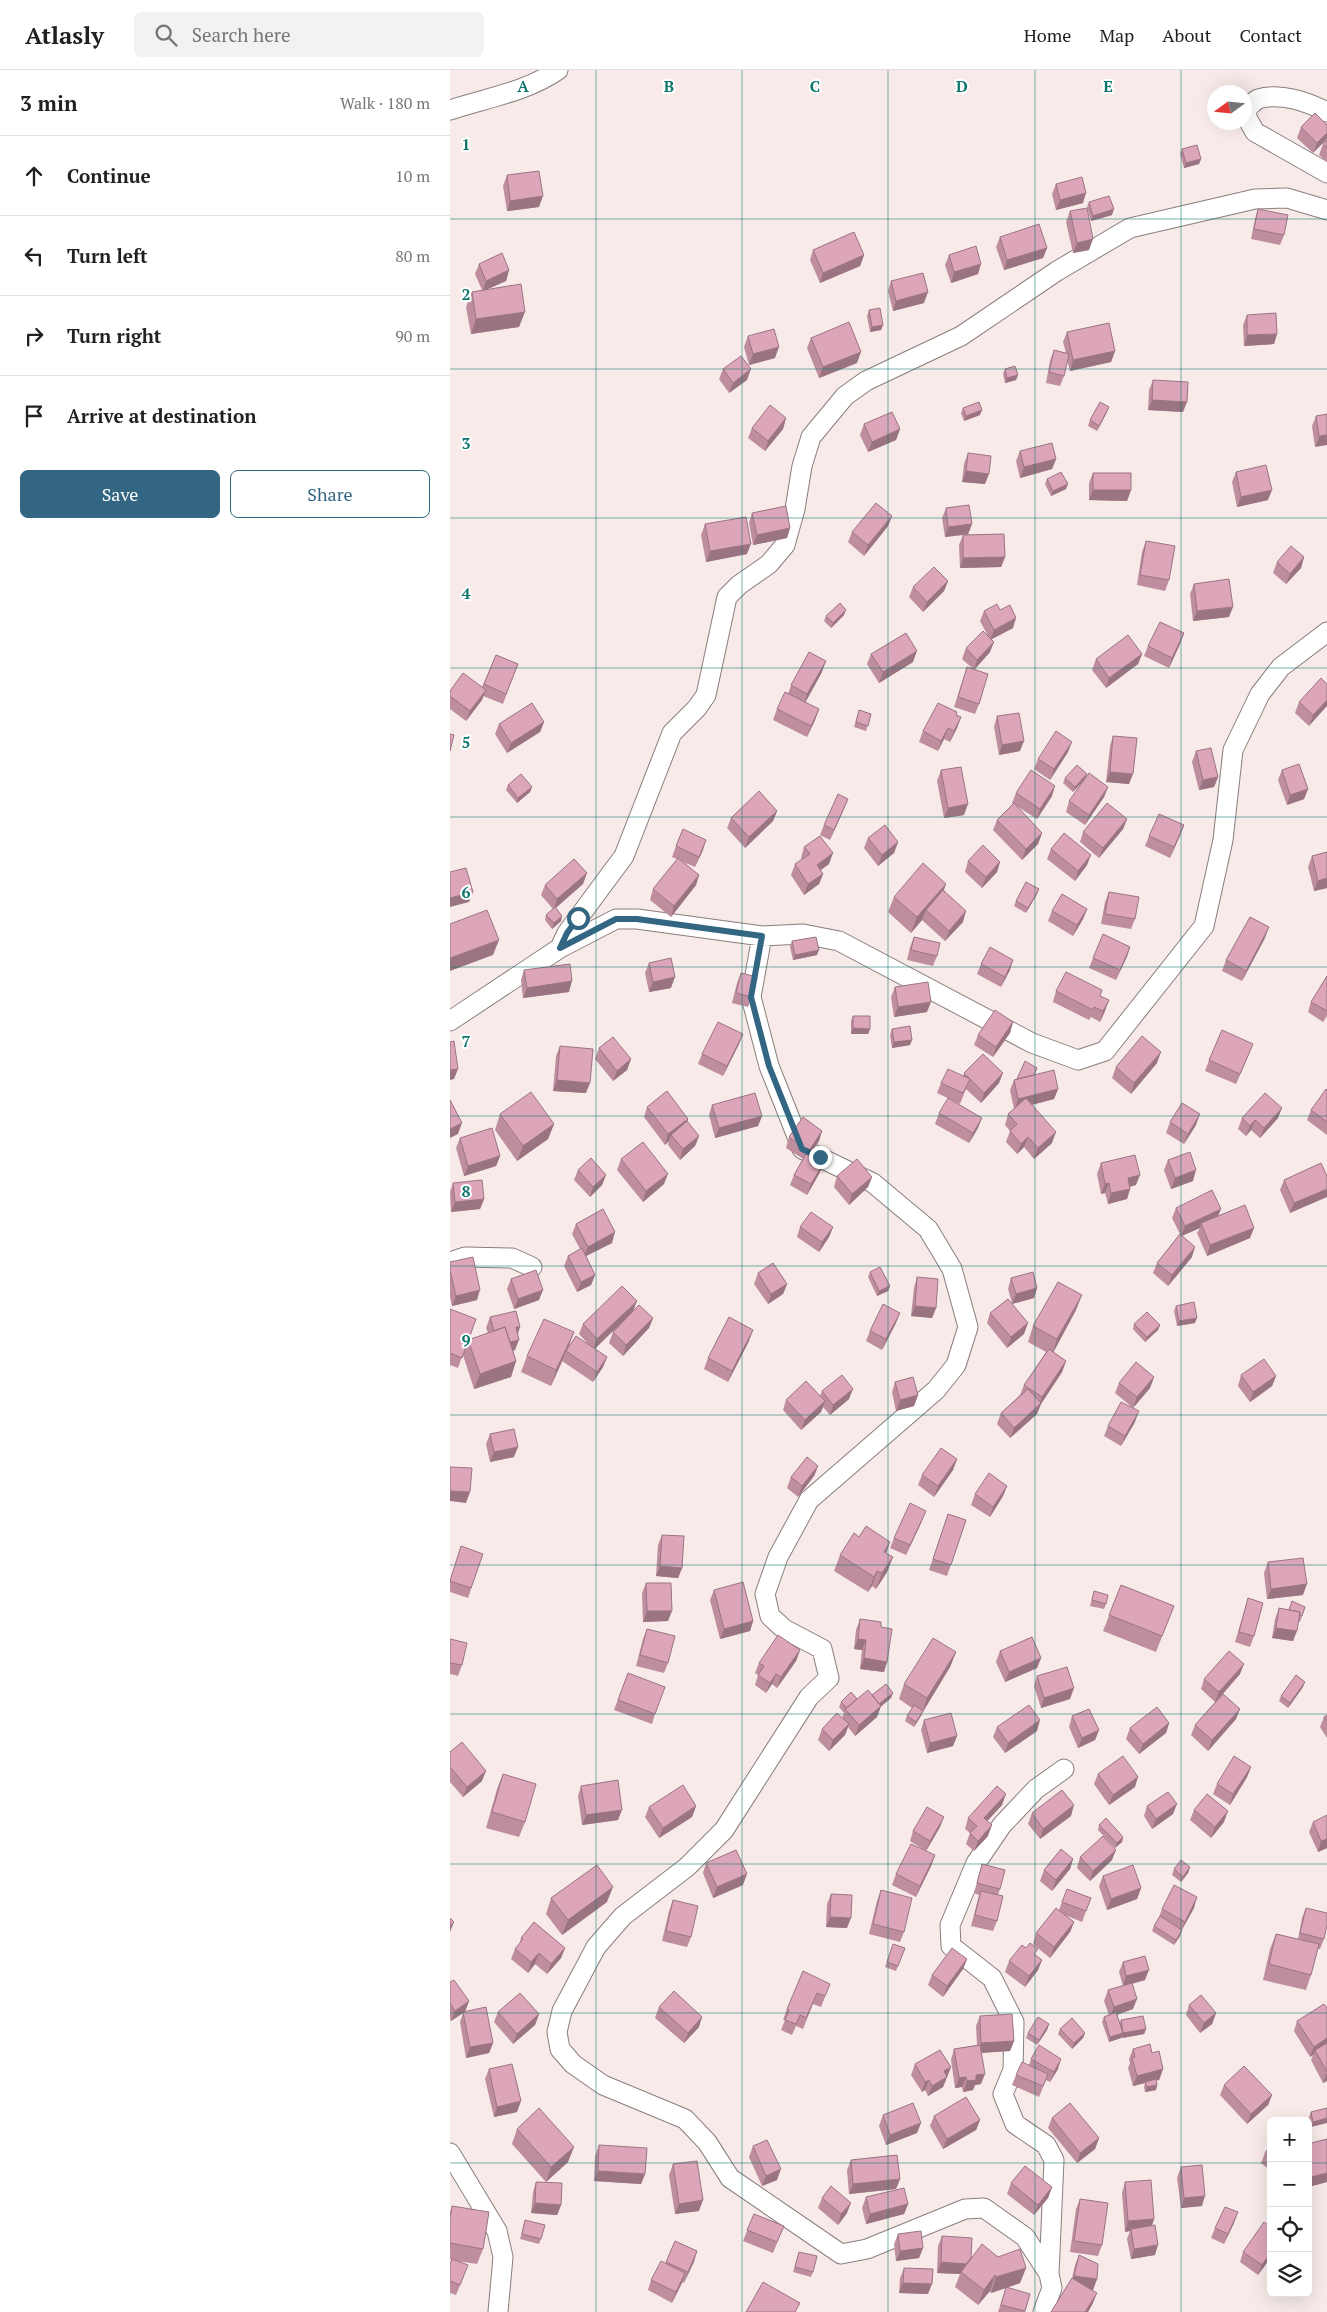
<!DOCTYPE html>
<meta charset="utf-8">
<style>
body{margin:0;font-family:"PT Serif",serif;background:#f2f2f2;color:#202124}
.controls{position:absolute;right:15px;bottom:15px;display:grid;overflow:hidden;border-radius:8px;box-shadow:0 5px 20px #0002}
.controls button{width:45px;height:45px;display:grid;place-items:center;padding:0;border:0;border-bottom:1px solid #e0e0e0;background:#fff;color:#202124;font:25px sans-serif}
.compass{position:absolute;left:757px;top:15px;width:45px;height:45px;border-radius:50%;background:#fff;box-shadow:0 5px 20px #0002;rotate:255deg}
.stop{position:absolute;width:15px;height:15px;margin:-11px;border:4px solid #326682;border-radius:50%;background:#fff}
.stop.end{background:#326682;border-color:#fff;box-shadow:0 1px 5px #0008}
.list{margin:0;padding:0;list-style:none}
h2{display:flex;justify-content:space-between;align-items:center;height:65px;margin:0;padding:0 20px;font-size:21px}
h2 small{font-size:16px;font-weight:400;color:#757577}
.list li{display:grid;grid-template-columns:32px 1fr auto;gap:15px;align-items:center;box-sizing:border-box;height:80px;padding:0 20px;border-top:1px solid #e0e0e0}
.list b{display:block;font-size:19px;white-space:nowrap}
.list em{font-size:16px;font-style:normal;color:#757577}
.actions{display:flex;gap:10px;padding:15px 20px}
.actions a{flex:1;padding:11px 0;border:1px solid #326682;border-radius:8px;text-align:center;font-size:18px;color:#326682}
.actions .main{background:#326682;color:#fff}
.icon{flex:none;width:28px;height:28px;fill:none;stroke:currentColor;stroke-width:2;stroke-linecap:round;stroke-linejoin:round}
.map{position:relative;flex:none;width:877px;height:2242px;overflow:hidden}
header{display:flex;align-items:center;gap:30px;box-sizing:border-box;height:70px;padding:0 25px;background:#fff;border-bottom:1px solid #e0e0e0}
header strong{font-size:24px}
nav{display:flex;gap:28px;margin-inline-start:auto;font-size:18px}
.search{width:350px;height:45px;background:#f2f2f2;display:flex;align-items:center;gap:12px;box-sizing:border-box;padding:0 18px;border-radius:8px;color:#757577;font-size:19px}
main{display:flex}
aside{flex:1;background:#fff}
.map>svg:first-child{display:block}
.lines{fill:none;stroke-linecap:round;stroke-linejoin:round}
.minor-casing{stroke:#897e7c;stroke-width:21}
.minor{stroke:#fff;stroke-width:19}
.wall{fill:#be8e9f}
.shaded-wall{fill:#9b7482}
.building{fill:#dda5b9;stroke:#9b7482}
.route{stroke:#326682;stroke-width:6}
.grid{fill:none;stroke:#0f766e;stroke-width:1;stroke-opacity:0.55}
.grid-label{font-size:16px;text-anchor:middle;font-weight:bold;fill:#0f766e;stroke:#fff;stroke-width:4;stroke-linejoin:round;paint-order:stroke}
</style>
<header>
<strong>Atlasly</strong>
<div class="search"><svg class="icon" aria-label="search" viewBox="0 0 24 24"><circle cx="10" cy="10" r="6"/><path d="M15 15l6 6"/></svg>Search here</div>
<nav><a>Home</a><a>Map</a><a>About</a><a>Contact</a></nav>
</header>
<main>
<aside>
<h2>3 min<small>Walk · 180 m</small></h2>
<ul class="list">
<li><svg class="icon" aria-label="ahead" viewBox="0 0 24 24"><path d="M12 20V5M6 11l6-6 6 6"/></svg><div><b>Continue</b></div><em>10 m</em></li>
<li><svg class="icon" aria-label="left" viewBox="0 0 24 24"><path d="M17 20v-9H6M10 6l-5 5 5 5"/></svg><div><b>Turn left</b></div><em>80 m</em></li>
<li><svg class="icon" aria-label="right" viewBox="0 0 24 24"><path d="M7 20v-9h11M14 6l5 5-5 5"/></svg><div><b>Turn right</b></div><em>90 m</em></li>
<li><svg class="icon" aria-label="arrive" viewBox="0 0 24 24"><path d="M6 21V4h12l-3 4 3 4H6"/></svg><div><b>Arrive at destination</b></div></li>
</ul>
<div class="actions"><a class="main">Save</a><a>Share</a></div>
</aside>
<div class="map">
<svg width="877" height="2242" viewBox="0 0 877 2242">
<rect width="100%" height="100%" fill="#f7eae8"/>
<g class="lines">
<defs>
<path id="minor" d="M 0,40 C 36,28 76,22 108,0
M 877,42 C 858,32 830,22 808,29 C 804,31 800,36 796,39 L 797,48 L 805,62 L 877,103
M 312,866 L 301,927 L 319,996 L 352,1079 L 423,1113 L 478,1159 L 502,1199 L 518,1257 L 506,1295 L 486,1320 L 359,1430 L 328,1487 L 315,1524 L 320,1546 L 334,1559 L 372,1579 L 379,1608 L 359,1627 L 274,1760 L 237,1797 L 173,1846 L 146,1877 L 112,1941 L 107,1962 L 110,1979 L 123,1994 L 153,2015 L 235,2049 L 257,2072 L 280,2108 L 391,2184 L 417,2179 L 515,2139 L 534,2138 L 575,2167 L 599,2204 L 602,2218 L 593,2242
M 110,878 L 117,863 L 174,786 L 222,663 L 247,638 L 256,625 L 277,527 L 289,515 L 319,494 L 335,475 L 345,439 L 352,396 L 361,367 L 395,326 L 416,311 L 511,266 L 607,201 L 680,158 L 805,129 L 837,128 L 877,140
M 0,951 L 110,878 L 166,849 L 187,849 L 312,866 L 353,864 L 389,871 L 582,973 L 628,990 L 655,981 L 754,856 L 773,770 L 783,680 L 810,624 L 831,597 L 877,562
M 0,1192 L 15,1187 L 62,1188 L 82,1197
M 0,2083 L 47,2161 L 53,2187 L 48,2242
M 599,2204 L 604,2090 L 596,2075 L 565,2054 L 553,2024 L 563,2000 L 564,1952 L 542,1908 L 501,1876 L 500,1855 L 526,1793 L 552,1755 L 586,1719 L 614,1699"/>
</defs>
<!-- minor casing -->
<use href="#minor" class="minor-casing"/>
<!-- minor -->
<use href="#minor" class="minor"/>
</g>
<!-- wall -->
<path class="wall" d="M 877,55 L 863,83 L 847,68 L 851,57 Z
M 877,70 L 877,92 L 869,85 L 873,74 Z
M 732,79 L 751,89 L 749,94 L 734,98 L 730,84 Z
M 57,105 L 89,137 L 57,141 L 53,116 Z
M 606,114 L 633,133 L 606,140 L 602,124 Z
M 639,132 L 662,145 L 641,151 L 637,137 Z
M 808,139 L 834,165 L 830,175 L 801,169 L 805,149 Z
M 620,141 L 639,180 L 623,183 L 616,152 Z
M 550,167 L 597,178 L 593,188 L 554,200 L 546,177 Z
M 363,180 L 414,185 L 410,196 L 370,213 L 360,190 Z
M 499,185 L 528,204 L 501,213 L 495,195 Z
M 29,194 L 59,200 L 56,211 L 36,220 L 69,257 L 21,264 L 16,237 L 22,222 L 32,220 L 25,204 Z
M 441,211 L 474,233 L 443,241 L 438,221 Z
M 419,240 L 433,255 L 431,260 L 420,262 L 417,246 Z
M 797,245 L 827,264 L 824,274 L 794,276 L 793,255 Z
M 617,262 L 665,281 L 661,292 L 620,301 L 617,290 L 614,306 L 610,316 L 596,313 L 600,291 L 604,280 L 616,283 L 613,272 Z
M 298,266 L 325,288 L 299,295 L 294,277 Z
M 361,268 L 407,293 L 369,308 L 357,278 Z
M 273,299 L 297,310 L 279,323 L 269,309 Z
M 555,299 L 568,305 L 566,310 L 555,313 L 553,304 Z
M 703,310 L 733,342 L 698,340 L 699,320 Z
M 513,338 L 530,345 L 514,351 L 511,343 Z
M 657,342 L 647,361 L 638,356 L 640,350 Z
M 877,344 L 865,377 L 862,356 L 866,346 Z
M 336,348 L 333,359 L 315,381 L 298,368 L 302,358 Z
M 414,354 L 450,359 L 446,370 L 418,382 L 410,365 Z
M 570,381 L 606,389 L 602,399 L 570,408 L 566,391 Z
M 518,383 L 535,414 L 512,412 L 514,394 Z
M 786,402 L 818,430 L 787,437 L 782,412 Z
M 643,403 L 681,420 L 677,431 L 639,430 L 639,413 Z
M 597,409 L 616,419 L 601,426 L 595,414 Z
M 496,438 L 522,454 L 518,464 L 555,487 L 551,497 L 510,498 L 509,475 L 513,465 L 495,467 L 492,448 Z
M 302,443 L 340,458 L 337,468 L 303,475 L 299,453 Z
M 442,446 L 438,456 L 414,486 L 398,472 L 402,462 Z
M 255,454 L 297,484 L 256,492 L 251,465 Z
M 696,471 L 719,510 L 715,521 L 687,515 L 692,482 Z
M 854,487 L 851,498 L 836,514 L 823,503 L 827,492 Z
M 498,511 L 494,521 L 473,542 L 459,527 L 463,517 Z
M 744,514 L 779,547 L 743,551 L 740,524 Z
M 550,540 L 563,558 L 542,569 L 540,582 L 524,600 L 529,634 L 525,644 L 504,637 L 517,597 L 523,599 L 512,589 L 516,578 L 538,566 L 530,551 L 534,541 Z
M 394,545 L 381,558 L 374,551 L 376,546 Z
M 734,563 L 730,574 L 719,598 L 694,586 L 698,576 Z
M 421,584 L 463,592 L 429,613 L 417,594 Z
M 692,584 L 688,594 L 656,618 L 642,600 L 646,589 Z
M 46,585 L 68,594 L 53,634 L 33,626 L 32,630 L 16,651 L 0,639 L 0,621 L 32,617 Z
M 372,602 L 355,632 L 369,639 L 365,650 L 357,667 L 323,650 L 327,639 L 338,624 L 341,615 Z
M 877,614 L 859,656 L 845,643 L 849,632 Z
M 409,640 L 421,644 L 416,661 L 404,657 Z
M 547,646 L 570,681 L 549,685 L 544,657 Z
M 511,647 L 507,658 L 500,672 L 494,669 L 488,681 L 469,672 L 473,661 Z
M 94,652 L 90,662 L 57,683 L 45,664 L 49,654 Z
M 663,666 L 679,714 L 656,712 L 660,676 Z
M 746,681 L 768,707 L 764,717 L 749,720 L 742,692 Z
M 618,682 L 600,710 L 584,699 L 588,689 Z
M 491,700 L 514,745 L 494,748 L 487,711 Z
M 832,700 L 858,719 L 854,729 L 837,735 L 828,710 Z
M 615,708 L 635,708 L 658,717 L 654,727 L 635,755 L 616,742 L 619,731 L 633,711 L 623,722 L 613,713 Z
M 58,715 L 82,717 L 80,722 L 67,733 L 56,720 Z
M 566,723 L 602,726 L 587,749 L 565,735 L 592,763 L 588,774 L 572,790 L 543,760 L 547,750 L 563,734 L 562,733 Z
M 394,739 L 380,770 L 370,765 L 374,755 Z
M 327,741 L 323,751 L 295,778 L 277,758 L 281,748 Z
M 677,749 L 673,759 L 649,788 L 630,772 L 633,762 Z
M 734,755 L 720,788 L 695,776 L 699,766 Z
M 418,768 L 448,772 L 444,783 L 428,796 L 414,778 Z
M 226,776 L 253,780 L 245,797 L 233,792 L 249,805 L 246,815 L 221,847 L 200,830 L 203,819 L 227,789 L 222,787 Z
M 354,777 L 379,794 L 370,800 L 373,804 L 369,814 L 354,825 L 341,805 L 345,794 L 352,790 L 351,788 Z
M 601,779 L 637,795 L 625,811 L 597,789 Z
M 877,782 L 877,818 L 864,821 L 858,797 L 862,786 Z
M 518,791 L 550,792 L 547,802 L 532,818 L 515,802 Z
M 133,814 L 106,838 L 112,846 L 111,851 L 102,859 L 95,850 L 96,845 L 103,839 L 91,825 L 95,815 Z
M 589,819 L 587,824 L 576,843 L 564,836 L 566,831 Z
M 494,820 L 513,852 L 495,871 L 472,850 L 461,863 L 438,842 L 444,827 Z
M 659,822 L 685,849 L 681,859 L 651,854 L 655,832 Z
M 637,839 L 633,849 L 623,866 L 598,851 L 602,841 Z
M 464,867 L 487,886 L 483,896 L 457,890 L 460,877 Z
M 815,868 L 792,911 L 772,901 L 776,890 Z
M 342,871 L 367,885 L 343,890 L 340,877 Z
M 680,877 L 666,910 L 639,898 L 643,888 Z
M 199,893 L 221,918 L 199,922 L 195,903 Z
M 531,894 L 560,900 L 551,917 L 527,904 Z
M 74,900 L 119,922 L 73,928 L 71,910 Z
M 291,903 L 302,927 L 298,937 L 282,933 L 287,913 Z
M 877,906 L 877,946 L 873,952 L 858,942 L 861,932 Z
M 445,917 L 477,942 L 444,947 L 441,927 Z
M 606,921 L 650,926 L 655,941 L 650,952 L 641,947 L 639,950 L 603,932 Z
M 403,946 L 420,959 L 418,964 L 401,964 L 401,951 Z
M 563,952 L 560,963 L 543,987 L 524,975 L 528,965 Z
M 442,959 L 460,975 L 442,978 L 440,965 Z
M 293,964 L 289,974 L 273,1006 L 248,994 L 252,984 Z
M 110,976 L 136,1023 L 103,1021 L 106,986 Z
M 149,978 L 181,989 L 177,1000 L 163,1011 L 145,989 Z
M 799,984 L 786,1014 L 755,1001 L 759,990 Z
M 707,993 L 681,1024 L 662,1008 L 666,997 Z
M 514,1003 L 549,1013 L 531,1033 L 516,1019 L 510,1034 L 487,1023 L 491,1013 L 513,1006 Z
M 585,1005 L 608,1019 L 604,1029 L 582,1035 L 602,1073 L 584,1089 L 574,1077 L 567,1084 L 556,1072 L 560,1061 L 555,1055 L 558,1044 L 564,1039 L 560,1020 L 564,1010 Z
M 877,1020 L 877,1065 L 857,1050 L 861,1040 Z
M 262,1035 L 312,1046 L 308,1056 L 265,1068 L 259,1045 Z
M 197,1037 L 238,1049 L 237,1052 L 249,1066 L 245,1076 L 230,1090 L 218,1075 L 219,1071 L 215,1075 L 194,1047 Z
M 489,1043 L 528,1058 L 519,1073 L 485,1054 Z
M 50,1044 L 104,1054 L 98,1069 L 67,1091 L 45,1060 Z
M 792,1048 L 828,1048 L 810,1068 L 801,1060 L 796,1066 L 788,1059 Z
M 720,1052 L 746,1055 L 734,1074 L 716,1063 Z
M 372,1061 L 369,1071 L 359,1086 L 373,1094 L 369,1104 L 357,1125 L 340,1115 L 344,1105 L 353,1089 L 336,1078 L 339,1067 Z
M 10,1068 L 50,1086 L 46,1096 L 14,1106 L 6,1078 Z
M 171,1089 L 214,1114 L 193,1132 L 167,1100 Z
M 718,1090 L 743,1111 L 721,1119 L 714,1100 Z
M 651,1093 L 686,1115 L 680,1117 L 680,1119 L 677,1129 L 658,1134 L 655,1123 L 651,1124 L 647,1104 Z
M 128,1100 L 156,1105 L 152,1115 L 140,1127 L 124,1110 Z
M 387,1106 L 422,1107 L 418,1117 L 399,1135 L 384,1117 Z
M 877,1106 L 840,1143 L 830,1120 L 834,1110 Z
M 3,1113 L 34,1129 L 30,1139 L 1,1142 L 0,1122 Z
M 726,1138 L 768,1146 L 800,1168 L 757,1186 L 747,1163 L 750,1158 L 732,1166 L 742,1187 L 718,1216 L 703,1203 L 707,1193 L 730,1164 L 722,1148 Z
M 126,1154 L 162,1173 L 136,1186 L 145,1205 L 141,1215 L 127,1222 L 114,1196 L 118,1186 L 130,1179 L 122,1164 Z
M 350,1157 L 383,1157 L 379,1167 L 369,1182 L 347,1167 Z
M 0,1192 L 27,1230 L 2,1236 L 0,1227 Z
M 420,1202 L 440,1216 L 438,1221 L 427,1226 L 418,1207 Z
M 308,1203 L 337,1214 L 333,1224 L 318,1234 L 304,1214 Z
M 467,1207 L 486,1238 L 482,1248 L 461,1246 L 464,1218 Z
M 561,1208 L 587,1218 L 584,1228 L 562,1234 L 574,1264 L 557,1278 L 537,1253 L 540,1243 L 562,1233 L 558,1219 Z
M 61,1209 L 89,1230 L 64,1239 L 57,1219 Z
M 726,1236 L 745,1253 L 727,1256 L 724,1241 Z
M 0,1239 L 18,1270 L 38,1263 L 36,1258 L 40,1247 L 68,1264 L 65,1280 L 63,1281 L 66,1291 L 61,1307 L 24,1319 L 13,1285 L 15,1278 L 8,1298 L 0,1295 Z
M 183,1240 L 203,1248 L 199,1258 L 173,1286 L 159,1273 L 163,1262 L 174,1250 L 145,1279 L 157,1287 L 153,1297 L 143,1312 L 112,1291 L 113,1290 L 101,1316 L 71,1302 L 77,1286 L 124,1262 L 118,1278 L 139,1275 L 129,1264 L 133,1254 Z
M 626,1240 L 603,1282 L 616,1291 L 612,1302 L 591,1334 L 587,1344 L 560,1368 L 547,1354 L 551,1343 L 570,1325 L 574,1315 L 596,1282 L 578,1272 L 583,1256 Z
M 446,1253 L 432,1280 L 416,1271 L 420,1261 Z
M 684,1254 L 710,1255 L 708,1260 L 695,1272 L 683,1259 Z
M 299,1271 L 278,1312 L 254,1299 L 258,1288 Z
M 791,1305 L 826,1306 L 822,1316 L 800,1332 L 788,1316 Z
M 704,1307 L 700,1318 L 683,1338 L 665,1323 L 669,1313 Z
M 445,1312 L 468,1325 L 464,1336 L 446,1341 L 442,1322 Z
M 372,1321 L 399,1329 L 380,1345 L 373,1337 L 371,1342 L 351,1360 L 333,1340 L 336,1330 L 370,1326 Z
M 685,1352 L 671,1376 L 654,1366 L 658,1356 Z
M 40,1364 L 64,1387 L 40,1392 L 36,1374 Z
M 507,1389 L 503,1400 L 484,1427 L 468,1415 L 472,1405 Z
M 368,1396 L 364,1406 L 348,1427 L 337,1418 L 341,1407 Z
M 557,1416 L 553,1426 L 540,1447 L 521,1435 L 525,1424 Z
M 498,1444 L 516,1450 L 497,1506 L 479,1500 Z
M 472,1451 L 456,1485 L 440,1478 L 444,1468 Z
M 212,1465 L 232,1498 L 228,1508 L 206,1506 L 208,1475 Z
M 33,1484 L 18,1528 L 0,1522 L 0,1509 Z
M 390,1485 L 443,1487 L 437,1502 L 426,1519 L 422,1516 L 418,1522 L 384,1501 Z
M 818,1492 L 853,1525 L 817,1529 L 814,1503 Z
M 196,1513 L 218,1551 L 193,1552 L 192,1523 Z
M 671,1515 L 724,1536 L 706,1582 L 653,1561 Z
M 264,1520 L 303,1551 L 300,1561 L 270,1569 L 260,1530 Z
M 644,1521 L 656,1534 L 654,1539 L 640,1536 Z
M 798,1528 L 804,1566 L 800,1577 L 785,1572 Z
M 855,1537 L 850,1552 L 848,1551 L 843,1571 L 822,1568 L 825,1549 L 829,1538 L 839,1540 Z
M 410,1549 L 431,1557 L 437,1592 L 434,1602 L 410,1599 L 412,1580 L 404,1579 L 406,1560 Z
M 197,1559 L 218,1593 L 214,1603 L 186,1596 L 193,1569 Z
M 0,1569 L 12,1595 L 8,1606 L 0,1604 Z
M 350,1580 L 346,1591 L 327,1618 L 322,1614 L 316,1623 L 305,1615 L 308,1605 L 305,1603 L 309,1593 Z
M 550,1581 L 591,1588 L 587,1598 L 555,1612 L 546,1592 Z
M 506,1582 L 500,1597 L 464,1657 L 455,1651 L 457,1646 L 462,1638 L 449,1629 L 454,1614 Z
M 178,1603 L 205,1644 L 202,1654 L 164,1640 Z
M 790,1604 L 773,1624 L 786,1649 L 758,1681 L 741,1665 L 745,1655 L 765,1632 L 751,1619 L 754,1609 Z
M 587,1606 L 620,1629 L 591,1638 L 584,1616 Z
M 853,1617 L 838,1638 L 829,1631 L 831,1626 Z
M 422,1625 L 441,1628 L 431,1636 L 427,1647 L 405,1666 L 398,1657 L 395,1665 L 379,1681 L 368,1670 L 372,1659 L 392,1648 L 394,1643 L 389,1637 L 391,1632 L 406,1630 Z
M 877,1645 L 877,1668 L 870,1657 L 874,1647 Z
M 622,1646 L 649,1660 L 645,1670 L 628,1678 L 619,1657 Z
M 474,1650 L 507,1666 L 503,1676 L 477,1683 L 471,1660 Z
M 719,1653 L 716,1663 L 689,1684 L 676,1669 L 680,1658 Z
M 547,1657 L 587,1661 L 555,1683 L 543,1667 Z
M 0,1682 L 32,1711 L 13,1727 L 0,1712 Z
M 801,1697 L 797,1707 L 780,1735 L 763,1724 L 767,1714 Z
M 53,1704 L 75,1752 L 69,1767 L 36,1758 L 47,1719 Z
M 648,1704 L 685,1717 L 659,1735 L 644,1714 Z
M 131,1716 L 168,1750 L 132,1755 L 128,1726 Z
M 552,1735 L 537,1751 L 538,1766 L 524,1781 L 516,1774 L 520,1763 L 515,1759 L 518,1748 Z
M 246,1736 L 242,1747 L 209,1768 L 195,1747 L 199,1737 Z
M 697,1736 L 723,1744 L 702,1759 L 694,1746 Z
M 744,1740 L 774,1752 L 761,1768 L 740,1750 Z
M 582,1743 L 621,1746 L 590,1769 L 578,1754 Z
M 863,1752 L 877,1778 L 868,1782 L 859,1762 Z
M 649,1755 L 673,1767 L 672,1772 L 665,1778 L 648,1760 Z
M 490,1757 L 476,1781 L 460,1771 L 463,1761 Z
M 485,1785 L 481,1796 L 466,1827 L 442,1815 L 446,1804 Z
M 630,1787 L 662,1790 L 640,1811 L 627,1798 Z
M 623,1789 L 620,1799 L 602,1821 L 590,1811 L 594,1800 Z
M 256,1793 L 293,1815 L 263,1828 L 253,1803 Z
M 532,1794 L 550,1819 L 548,1825 L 547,1851 L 543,1861 L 521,1856 L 529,1825 L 524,1823 Z
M 740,1797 L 738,1803 L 731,1812 L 722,1805 L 724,1799 Z
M 653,1806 L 691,1818 L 687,1829 L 657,1840 L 649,1816 Z
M 617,1819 L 641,1828 L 632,1852 L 615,1845 L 624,1852 L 620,1862 L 600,1888 L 583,1874 L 586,1863 L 609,1840 Z
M 431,1820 L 454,1862 L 450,1872 L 419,1864 L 427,1831 Z
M 381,1824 L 397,1858 L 376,1857 L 377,1834 Z
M 101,1828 L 157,1832 L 112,1865 L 96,1844 Z
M 223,1830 L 241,1867 L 237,1877 L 212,1871 L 219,1841 Z
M 744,1838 L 732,1860 L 730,1866 L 724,1875 L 702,1861 L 704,1856 L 708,1850 L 712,1839 Z
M 856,1838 L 874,1869 L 870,1879 L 868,1879 L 861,1905 L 856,1920 L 813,1910 L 820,1879 L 826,1864 L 848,1869 L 852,1848 Z
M 71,1868 L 115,1878 L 111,1888 L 97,1904 L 85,1894 L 78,1903 L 61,1889 L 65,1879 L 69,1875 Z
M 443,1874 L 455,1878 L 446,1901 L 435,1897 Z
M 576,1878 L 592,1890 L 588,1900 L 575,1917 L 555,1902 L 559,1891 Z
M 517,1889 L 513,1899 L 493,1927 L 478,1915 L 482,1905 Z
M 673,1892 L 695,1910 L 682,1914 L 683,1939 L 667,1945 L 670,1953 L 671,1950 L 696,1959 L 694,1964 L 672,1968 L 671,1967 L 671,1968 L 659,1972 L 652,1952 L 654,1947 L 659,1945 L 654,1931 L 658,1920 L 673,1916 L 669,1902 Z
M 0,1912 L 19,1931 L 15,1941 L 43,1973 L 39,1983 L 16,1988 L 10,1952 L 13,1943 L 1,1951 L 0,1949 Z
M 380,1914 L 371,1937 L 363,1934 L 353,1959 L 346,1956 L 342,1965 L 331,1960 L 335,1950 L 333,1950 L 337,1939 Z
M 739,1935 L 766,1943 L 762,1954 L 750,1963 L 736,1945 Z
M 209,1937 L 249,1957 L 234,1973 L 205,1948 Z
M 877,1938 L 877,2011 L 873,2013 L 861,1990 L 863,1985 L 860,1987 L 844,1961 L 847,1951 Z
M 48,1942 L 89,1944 L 85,1955 L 63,1974 L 44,1952 Z
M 530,1946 L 564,1971 L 560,1981 L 531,1983 L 531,2014 L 525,2015 L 523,2020 L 513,2022 L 512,2017 L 505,2018 L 501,1990 L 504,1979 L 527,1975 L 526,1956 Z
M 599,1954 L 597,1960 L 587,1975 L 576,1968 L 578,1963 Z
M 610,1959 L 635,1963 L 633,1968 L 622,1979 L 608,1964 Z
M 683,1979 L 702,1983 L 713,1999 L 709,2010 L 706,2010 L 707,2015 L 706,2020 L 695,2022 L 694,2017 L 695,2013 L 683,2016 L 678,1998 L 680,1993 L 679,1989 Z
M 581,1989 L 608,1999 L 600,2012 L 596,2010 L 589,2027 L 562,2015 L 566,2005 L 579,1995 Z
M 465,1994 L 501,1997 L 493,2017 L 478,2026 L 475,2020 L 472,2022 L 461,2005 Z
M 39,1999 L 67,2042 L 44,2047 L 35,2009 Z
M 774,2015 L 822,2025 L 818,2035 L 797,2054 L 770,2025 Z
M 877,2038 L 861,2057 L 859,2047 L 861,2042 Z
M 433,2045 L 467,2063 L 436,2075 L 429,2056 Z
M 484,2046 L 530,2050 L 526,2060 L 493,2079 L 480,2056 Z
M 602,2048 L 649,2068 L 645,2079 L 627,2093 L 598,2058 Z
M 67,2059 L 118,2092 L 96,2112 L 62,2074 Z
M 877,2069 L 877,2112 L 858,2117 L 858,2074 Z
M 149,2075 L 195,2104 L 191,2114 L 144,2111 L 145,2086 Z
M 821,2075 L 821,2101 L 811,2093 L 815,2083 Z
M 303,2076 L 327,2110 L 312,2116 L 299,2087 Z
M 401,2090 L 450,2109 L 446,2119 L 399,2124 L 397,2100 Z
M 223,2094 L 249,2141 L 225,2144 L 219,2105 Z
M 731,2097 L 752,2136 L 731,2138 L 727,2108 Z
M 86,2112 L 111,2135 L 107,2145 L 81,2143 L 83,2122 Z
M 675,2112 L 704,2149 L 702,2156 L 705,2185 L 681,2189 L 677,2169 L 680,2161 L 675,2162 L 672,2123 Z
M 561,2113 L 602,2117 L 598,2128 L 584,2145 L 557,2124 Z
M 416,2127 L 458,2134 L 454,2144 L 416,2154 L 412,2138 Z
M 372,2128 L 397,2143 L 388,2155 L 368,2138 Z
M 630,2129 L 652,2175 L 648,2186 L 620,2182 L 626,2139 Z
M 2,2136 L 33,2179 L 27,2194 L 7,2191 L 14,2206 L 6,2225 L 0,2223 L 0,2194 L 2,2190 L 0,2189 L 0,2142 Z
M 304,2144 L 334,2156 L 323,2183 L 293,2171 Z
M 75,2150 L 91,2169 L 89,2174 L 70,2169 Z
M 784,2153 L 774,2174 L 761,2168 L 765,2158 Z
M 821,2157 L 821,2187 L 808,2205 L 790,2192 L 793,2182 Z
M 448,2164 L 473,2178 L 469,2188 L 446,2191 L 444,2174 Z
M 492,2166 L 521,2188 L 548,2187 L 576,2198 L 570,2213 L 556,2218 L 580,2224 L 575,2242 L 548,2242 L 556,2218 L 541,2223 L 540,2221 L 528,2235 L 505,2217 L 510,2204 L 487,2203 L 488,2176 Z
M 225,2171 L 247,2181 L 234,2213 L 232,2212 L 222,2233 L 198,2220 L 201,2210 L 216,2193 Z
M 349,2182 L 363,2202 L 361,2207 L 343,2202 Z
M 629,2185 L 647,2209 L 643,2220 L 641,2219 L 643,2233 L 638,2242 L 601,2242 L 622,2208 L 625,2195 Z
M 454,2198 L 478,2224 L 449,2223 L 450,2208 Z"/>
<!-- shaded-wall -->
<path class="shaded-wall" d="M 877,63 L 877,69 L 863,83 L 867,73 Z
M 751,89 L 749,94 L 734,98 L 736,93 Z
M 636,123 L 633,133 L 606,140 L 610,130 Z
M 93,126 L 89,137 L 57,141 L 60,131 Z
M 664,139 L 662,145 L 641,151 L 643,146 Z
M 643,169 L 639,180 L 623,183 L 627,173 Z
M 597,178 L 593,188 L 554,200 L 557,190 Z
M 414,185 L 410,196 L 370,213 L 373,203 Z
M 531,194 L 528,204 L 501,213 L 504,202 Z
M 59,200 L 56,211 L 33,221 L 36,211 Z
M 478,222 L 474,233 L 443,241 L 446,231 Z
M 75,242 L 69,257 L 21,264 L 26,249 Z
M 433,255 L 431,260 L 420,262 L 422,257 Z
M 827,264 L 824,274 L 794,276 L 797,265 Z
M 329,277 L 325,288 L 299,295 L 303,284 Z
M 665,281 L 661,292 L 620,301 L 623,290 Z
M 411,282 L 407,293 L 369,308 L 373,297 Z
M 301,299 L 297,310 L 279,323 L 283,313 Z
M 568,305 L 566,310 L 555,313 L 557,308 Z
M 702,330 L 737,332 L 733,342 L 698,340 Z
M 659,337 L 657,342 L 647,361 L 649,356 Z
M 532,340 L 530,345 L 514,351 L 516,346 Z
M 336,348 L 333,359 L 315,381 L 318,371 Z
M 450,359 L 446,370 L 418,382 L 422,372 Z
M 877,365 L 877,375 L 865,377 L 869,366 Z
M 606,389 L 602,399 L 570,408 L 574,397 Z
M 516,401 L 539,404 L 535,414 L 512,412 Z
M 618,414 L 616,419 L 601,426 L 603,421 Z
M 643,420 L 681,420 L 677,431 L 639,430 Z
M 822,420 L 818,430 L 787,437 L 791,427 Z
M 442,446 L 438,456 L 414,486 L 418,475 Z
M 522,454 L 518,464 L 495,467 L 498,457 Z
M 340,458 L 337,468 L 303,475 L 307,465 Z
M 301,474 L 297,484 L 256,492 L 260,481 Z
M 555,487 L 551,497 L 510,498 L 513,488 Z
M 854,487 L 851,498 L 836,514 L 840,504 Z
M 498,511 L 494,521 L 473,542 L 477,532 Z
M 783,537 L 779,547 L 743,551 L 747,541 Z
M 396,540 L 394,545 L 381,558 L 383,553 Z
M 566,548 L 563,558 L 540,570 L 544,560 Z
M 734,563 L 730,574 L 719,598 L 722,588 Z
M 544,572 L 540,582 L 524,600 L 527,590 Z
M 467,581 L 463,592 L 429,613 L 433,602 Z
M 692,584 L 688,594 L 656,618 L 659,608 Z
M 376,591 L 372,602 L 354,635 L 357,624 Z
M 36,620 L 32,630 L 16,651 L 20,641 Z
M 877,630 L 877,636 L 859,656 L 863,645 Z
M 369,639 L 365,650 L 357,667 L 361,656 Z
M 511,647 L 507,658 L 500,672 L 504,661 Z
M 94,652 L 90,662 L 57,683 L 61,673 Z
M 498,658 L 494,669 L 488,681 L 491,671 Z
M 574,671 L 570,681 L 549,685 L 552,675 Z
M 622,672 L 618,682 L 600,710 L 604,699 Z
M 660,702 L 683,704 L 679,714 L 656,712 Z
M 637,704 L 635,709 L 623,722 L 625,717 Z
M 768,707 L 764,717 L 749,720 L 753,710 Z
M 605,716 L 602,726 L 587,749 L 590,739 Z
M 82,717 L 80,722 L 67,733 L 68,728 Z
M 658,717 L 654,727 L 635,755 L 639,745 Z
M 858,719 L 854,729 L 837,735 L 840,725 Z
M 398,729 L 394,739 L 380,770 L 384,760 Z
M 518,734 L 514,745 L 494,748 L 498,738 Z
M 327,741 L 323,751 L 295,778 L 299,767 Z
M 677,749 L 673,759 L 649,788 L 653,778 Z
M 734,755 L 730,766 L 720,788 L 724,777 Z
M 592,763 L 588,774 L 572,790 L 576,779 Z
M 256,770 L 253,780 L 245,797 L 249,787 Z
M 448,772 L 444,783 L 428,796 L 432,785 Z
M 383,783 L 379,794 L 363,806 L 367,795 Z
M 641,785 L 637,795 L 625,811 L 628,801 Z
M 550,792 L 547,802 L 532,818 L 536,807 Z
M 137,803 L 133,814 L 104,839 L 107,829 Z
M 373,804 L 369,814 L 354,825 L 358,814 Z
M 249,805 L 246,815 L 221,847 L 224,836 Z
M 877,808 L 877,818 L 864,821 L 868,811 Z
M 496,814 L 491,829 L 476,840 L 472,850 L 461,863 L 467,847 Z
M 589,819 L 587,824 L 576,843 L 578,838 Z
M 23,822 L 19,832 L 0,837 L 0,828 Z
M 637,839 L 633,849 L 623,866 L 627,855 Z
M 516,841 L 513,852 L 495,871 L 499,861 Z
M 112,846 L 111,851 L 102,859 L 104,853 Z
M 819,857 L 815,868 L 792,911 L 796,901 Z
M 49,870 L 43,885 L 0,901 L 0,888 Z
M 680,877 L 677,887 L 666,910 L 670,900 Z
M 369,880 L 367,885 L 343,890 L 345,885 Z
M 563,890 L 560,900 L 551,917 L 555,907 Z
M 225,907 L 221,918 L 199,922 L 203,912 Z
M 122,911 L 119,922 L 73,928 L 77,918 Z
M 659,930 L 655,941 L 650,952 L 653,941 Z
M 481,932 L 477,942 L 444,947 L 448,937 Z
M 563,952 L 560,963 L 543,987 L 546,977 Z
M 403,958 L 420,959 L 418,964 L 401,964 Z
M 293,964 L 289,974 L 273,1006 L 277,996 Z
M 462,970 L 460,975 L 442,978 L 444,972 Z
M 803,974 L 799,984 L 786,1014 L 790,1004 Z
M 711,982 L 707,993 L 681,1024 L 684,1013 Z
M 181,989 L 177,1000 L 163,1011 L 167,1001 Z
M 8,999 L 4,1009 L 0,1010 L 0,1000 Z
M 553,1003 L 549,1013 L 531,1033 L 534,1023 Z
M 107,1010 L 140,1013 L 136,1023 L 103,1021 Z
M 608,1019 L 604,1029 L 565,1039 L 568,1029 Z
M 832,1038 L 828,1048 L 810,1068 L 814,1058 Z
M 750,1044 L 746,1055 L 734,1074 L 738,1064 Z
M 312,1046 L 308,1056 L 265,1068 L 269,1058 Z
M 532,1048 L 528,1058 L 519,1073 L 523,1063 Z
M 238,1049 L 235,1059 L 221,1065 L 219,1071 L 215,1075 L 218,1064 Z
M 805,1050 L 801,1060 L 796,1066 L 800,1056 Z
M 12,1053 L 8,1064 L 0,1068 L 0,1059 Z
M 104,1054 L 98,1069 L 67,1091 L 73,1076 Z
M 372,1061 L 369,1071 L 355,1091 L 359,1081 Z
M 606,1062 L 602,1073 L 584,1089 L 588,1078 Z
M 249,1066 L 245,1076 L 230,1090 L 233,1079 Z
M 578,1067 L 574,1077 L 567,1084 L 571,1074 Z
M 50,1086 L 46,1096 L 14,1106 L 18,1096 Z
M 373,1094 L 369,1104 L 357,1125 L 361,1114 Z
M 746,1100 L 743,1111 L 721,1119 L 725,1108 Z
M 218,1104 L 214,1114 L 193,1132 L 196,1121 Z
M 156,1105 L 152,1115 L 140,1127 L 143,1117 Z
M 690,1105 L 686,1115 L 674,1118 L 678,1108 Z
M 422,1107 L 418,1117 L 399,1135 L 402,1124 Z
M 659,1113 L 655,1123 L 651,1124 L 655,1114 Z
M 680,1119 L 677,1129 L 658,1134 L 661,1123 Z
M 877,1119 L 877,1127 L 840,1143 L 844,1133 Z
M 34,1129 L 30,1139 L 1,1142 L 5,1132 Z
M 771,1139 L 767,1149 L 751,1153 L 750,1158 L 731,1166 L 735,1156 Z
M 383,1157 L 379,1167 L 369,1182 L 372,1172 Z
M 804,1158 L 800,1168 L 757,1186 L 760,1175 Z
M 165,1162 L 162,1173 L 134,1187 L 138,1177 Z
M 745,1177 L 742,1187 L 718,1216 L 722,1205 Z
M 145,1205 L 141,1215 L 127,1222 L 131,1212 Z
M 337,1214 L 333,1224 L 318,1234 L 321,1224 Z
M 440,1216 L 438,1221 L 427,1226 L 429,1221 Z
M 587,1218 L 584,1228 L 562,1234 L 566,1224 Z
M 30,1220 L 27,1230 L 2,1236 L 6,1226 Z
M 93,1220 L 89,1230 L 64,1239 L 68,1229 Z
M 632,1225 L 626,1240 L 602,1285 L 607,1269 Z
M 187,1231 L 183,1242 L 143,1280 L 147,1269 Z
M 465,1236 L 486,1238 L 482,1248 L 461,1246 Z
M 450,1243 L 446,1253 L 432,1280 L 436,1269 Z
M 203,1248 L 199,1258 L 173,1286 L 176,1275 Z
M 747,1248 L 745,1253 L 727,1256 L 729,1251 Z
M 578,1253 L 574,1264 L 557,1278 L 561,1267 Z
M 710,1255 L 708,1260 L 695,1272 L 697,1267 Z
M 66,1257 L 70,1257 L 67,1267 Z
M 303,1260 L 299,1271 L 278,1312 L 282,1301 Z
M 124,1262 L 118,1278 L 116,1281 L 101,1316 L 106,1300 Z
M 69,1270 L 65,1280 L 53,1283 L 56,1273 Z
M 157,1287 L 153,1297 L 143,1312 L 147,1302 Z
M 66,1291 L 61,1307 L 24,1319 L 30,1304 Z
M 616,1291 L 612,1302 L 591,1334 L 587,1344 L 560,1368 L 564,1358 L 589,1335 L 592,1327 Z
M 826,1306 L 822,1316 L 800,1332 L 803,1322 Z
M 704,1307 L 700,1318 L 683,1338 L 687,1327 Z
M 403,1319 L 399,1329 L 380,1345 L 383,1335 Z
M 468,1325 L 464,1336 L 446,1341 L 450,1330 Z
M 375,1331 L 371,1342 L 351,1360 L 355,1350 Z
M 689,1341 L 685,1352 L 671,1376 L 675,1366 Z
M 68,1377 L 64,1387 L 40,1392 L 44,1382 Z
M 507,1389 L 503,1400 L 484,1427 L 488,1416 Z
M 368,1396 L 364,1406 L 348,1427 L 352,1416 Z
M 557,1416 L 553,1426 L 540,1447 L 543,1437 Z
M 0,1421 L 20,1422 L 16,1433 L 0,1431 Z
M 476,1441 L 472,1451 L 456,1485 L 460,1475 Z
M 440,1472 L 435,1487 L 434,1482 Z
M 443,1487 L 437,1502 L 426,1519 L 432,1503 Z
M 210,1496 L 232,1498 L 228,1508 L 206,1506 Z
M 427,1501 L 422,1516 L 418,1522 L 424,1507 Z
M 857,1514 L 853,1525 L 817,1529 L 821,1519 Z
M 197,1541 L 222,1541 L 218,1551 L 193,1552 Z
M 303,1551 L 300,1561 L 270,1569 L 274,1559 Z
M 826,1558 L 847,1561 L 843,1571 L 822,1568 Z
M 408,1569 L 416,1570 L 412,1580 L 404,1579 Z
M 350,1580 L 346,1591 L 327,1618 L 331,1607 Z
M 506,1582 L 500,1597 L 472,1643 L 477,1628 Z
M 414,1588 L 437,1592 L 434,1602 L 410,1599 Z
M 591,1588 L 587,1598 L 555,1612 L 559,1602 Z
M 794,1594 L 790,1604 L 765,1632 L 769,1622 Z
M 326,1604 L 322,1614 L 316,1623 L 320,1613 Z
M 855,1612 L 853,1617 L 838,1638 L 840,1633 Z
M 624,1618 L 620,1629 L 591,1638 L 594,1628 Z
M 443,1623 L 441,1628 L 427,1640 L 428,1634 Z
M 431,1636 L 427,1647 L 405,1666 L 409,1655 Z
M 790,1639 L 786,1649 L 758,1681 L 762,1670 Z
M 473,1641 L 471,1646 L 464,1657 L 466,1652 Z
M 590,1650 L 587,1661 L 555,1683 L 558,1673 Z
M 719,1653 L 716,1663 L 689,1684 L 693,1674 Z
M 399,1654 L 395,1665 L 379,1681 L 383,1670 Z
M 649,1660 L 645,1670 L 628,1678 L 632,1668 Z
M 507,1666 L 503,1676 L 477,1683 L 480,1673 Z
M 801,1697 L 797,1707 L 780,1735 L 783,1724 Z
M 36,1701 L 32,1711 L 13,1727 L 17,1717 Z
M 688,1707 L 685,1717 L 659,1735 L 663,1725 Z
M 556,1724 L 552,1735 L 530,1759 L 534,1748 Z
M 727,1734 L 723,1744 L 702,1759 L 706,1749 Z
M 624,1735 L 621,1746 L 590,1769 L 593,1759 Z
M 246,1736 L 242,1747 L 209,1768 L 213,1758 Z
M 172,1740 L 168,1750 L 132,1755 L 136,1745 Z
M 778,1741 L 774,1752 L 761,1768 L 765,1757 Z
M 494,1747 L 490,1757 L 476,1781 L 480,1771 Z
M 542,1755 L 538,1766 L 524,1781 L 528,1771 Z
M 673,1767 L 672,1772 L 665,1778 L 667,1773 Z
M 877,1769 L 877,1778 L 868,1782 L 871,1771 Z
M 666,1780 L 662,1790 L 640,1811 L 643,1801 Z
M 485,1785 L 481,1796 L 466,1827 L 470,1816 Z
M 623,1789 L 620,1799 L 602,1821 L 606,1810 Z
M 740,1797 L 738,1803 L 731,1812 L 733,1807 Z
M 297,1804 L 293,1815 L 263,1828 L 267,1817 Z
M 163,1817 L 157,1832 L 112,1865 L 118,1850 Z
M 691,1818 L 687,1829 L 657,1840 L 661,1829 Z
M 747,1827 L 744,1838 L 731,1861 L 732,1860 L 730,1866 L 724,1875 L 726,1870 L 731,1862 L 735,1852 Z
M 380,1847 L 401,1848 L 397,1858 L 376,1857 Z
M 4,1852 L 0,1862 L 0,1856 Z
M 624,1852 L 620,1862 L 600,1888 L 604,1877 Z
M 115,1878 L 111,1888 L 97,1904 L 101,1894 Z
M 89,1883 L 85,1894 L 78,1903 L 81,1892 Z
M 517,1889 L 513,1899 L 493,1927 L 497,1916 Z
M 592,1890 L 588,1900 L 575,1917 L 579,1906 Z
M 699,1900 L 695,1910 L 673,1916 L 676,1906 Z
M 687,1929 L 683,1939 L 660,1947 L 664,1937 Z
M 19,1931 L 15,1942 L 13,1942 L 13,1943 L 1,1951 L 5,1941 Z
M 766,1943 L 762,1954 L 750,1963 L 754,1953 Z
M 89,1944 L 85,1955 L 63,1974 L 67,1964 Z
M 252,1947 L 249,1957 L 234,1973 L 238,1963 Z
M 599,1954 L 597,1960 L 587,1975 L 589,1970 Z
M 696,1959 L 694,1964 L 672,1968 L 673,1963 Z
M 635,1963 L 633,1968 L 622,1979 L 624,1973 Z
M 673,1963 L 671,1968 L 659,1972 L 660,1967 Z
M 877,1968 L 877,1976 L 865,1980 L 863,1985 L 860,1987 L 864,1977 Z
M 564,1971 L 560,1981 L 528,1983 L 531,1973 Z
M 43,1973 L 39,1983 L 16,1988 L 20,1977 Z
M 611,1989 L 608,1999 L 600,2012 L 604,2002 Z
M 501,1997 L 493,2017 L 478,2026 L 482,2016 L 494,2001 Z
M 713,1999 L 709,2010 L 696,2013 L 695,2012 L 695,2013 L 683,2016 L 687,2006 Z
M 877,2003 L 877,2011 L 873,2013 Z
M 535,2004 L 531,2014 L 525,2015 L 523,2020 L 513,2022 L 517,2011 L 526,2005 Z
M 516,2007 L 512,2017 L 505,2018 L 509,2008 Z
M 479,2010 L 475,2020 L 472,2022 L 475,2012 Z
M 707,2015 L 706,2020 L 695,2022 L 697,2017 Z
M 822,2025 L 818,2035 L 797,2054 L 801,2044 Z
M 71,2031 L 67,2042 L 44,2047 L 47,2037 Z
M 877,2048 L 877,2053 L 861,2057 L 863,2052 Z
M 530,2050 L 526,2060 L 493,2079 L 497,2069 Z
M 471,2053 L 467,2063 L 436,2075 L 440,2065 Z
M 649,2068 L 645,2079 L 627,2093 L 630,2083 Z
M 124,2077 L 118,2092 L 96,2112 L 101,2097 Z
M 331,2099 L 327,2110 L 312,2116 L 316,2106 Z
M 148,2101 L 195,2104 L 191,2114 L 144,2111 Z
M 877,2103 L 877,2112 L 858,2117 L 861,2107 Z
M 450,2109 L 446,2119 L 399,2124 L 403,2114 Z
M 602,2117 L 598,2128 L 584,2145 L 588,2135 Z
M 755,2126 L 752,2136 L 731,2138 L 734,2128 Z
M 253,2130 L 249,2141 L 225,2144 L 229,2134 Z
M 85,2133 L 111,2135 L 107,2145 L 81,2143 Z
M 401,2133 L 397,2143 L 388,2155 L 391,2144 Z
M 458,2134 L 454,2144 L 416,2154 L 420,2144 Z
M 788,2142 L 784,2153 L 774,2174 L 778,2164 Z
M 704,2149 L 700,2160 L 681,2159 L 680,2161 L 675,2162 L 678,2151 Z
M 708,2175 L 705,2185 L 681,2189 L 684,2179 Z
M 473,2178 L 469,2188 L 446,2191 L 450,2181 Z
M 247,2181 L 244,2192 L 234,2213 L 238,2202 Z
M 821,2182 L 821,2187 L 808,2205 L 812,2195 Z
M 491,2192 L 518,2194 L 511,2202 L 510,2204 L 487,2203 Z
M 576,2198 L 570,2213 L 541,2223 L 546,2207 Z
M 235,2203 L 232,2213 L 222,2233 L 226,2222 Z
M 545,2205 L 540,2221 L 528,2235 L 534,2220 Z
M 624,2206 L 647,2209 L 643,2220 L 620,2217 Z
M 453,2213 L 482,2214 L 478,2224 L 449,2223 Z
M 647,2223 L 643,2233 L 638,2242 L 635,2242 Z"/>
<!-- building -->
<path class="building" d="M 865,43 L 877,55 L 877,63 L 867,73 L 851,57 Z
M 877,70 L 877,78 L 873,74 Z
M 747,75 L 751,89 L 736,93 L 732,79 Z
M 89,101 L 93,126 L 60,131 L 57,105 Z
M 632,107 L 636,123 L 610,130 L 606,114 Z
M 659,126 L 664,139 L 643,146 L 639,132 Z
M 637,138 L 643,169 L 627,173 L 620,141 Z
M 808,139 L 838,145 L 834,165 L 804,159 Z
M 589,154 L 597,178 L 557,190 L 550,167 Z
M 404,162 L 414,185 L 373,203 L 363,180 Z
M 526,176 L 531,194 L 504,202 L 499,185 Z
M 52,183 L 59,200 L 36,211 L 29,194 Z
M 473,203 L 478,222 L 446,231 L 441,211 Z
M 71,214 L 75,242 L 26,249 L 22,222 Z
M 430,238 L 433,255 L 422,257 L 419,240 Z
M 826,243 L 827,264 L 797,265 L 797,245 Z
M 399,252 L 411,282 L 373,297 L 361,268 Z
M 659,253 L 665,281 L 623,290 L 617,262 Z
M 324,259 L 329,277 L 303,284 L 298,266 Z
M 604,280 L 619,284 L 614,306 L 599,302 Z
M 291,286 L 301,299 L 283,313 L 273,299 Z
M 565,296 L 568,305 L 557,308 L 555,299 Z
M 703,310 L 738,312 L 737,332 L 702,330 Z
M 529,332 L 532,340 L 516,346 L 513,338 Z
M 650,332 L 659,337 L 649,356 L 640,350 Z
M 320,335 L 336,348 L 318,371 L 302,358 Z
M 442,342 L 450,359 L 422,372 L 414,354 Z
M 877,344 L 877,365 L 869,366 L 866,346 Z
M 602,373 L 606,389 L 574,397 L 570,381 Z
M 518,383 L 541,386 L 539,404 L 516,401 Z
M 816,395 L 822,420 L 791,427 L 786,402 Z
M 611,402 L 618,414 L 603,421 L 597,409 Z
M 643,403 L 681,403 L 681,420 L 643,420 Z
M 426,433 L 442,446 L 418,475 L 402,462 Z
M 519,435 L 522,454 L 498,457 L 496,438 Z
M 336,436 L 340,458 L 307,465 L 302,443 Z
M 296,447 L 301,474 L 260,481 L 255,454 Z
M 554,464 L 555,487 L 513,488 L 513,465 Z
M 696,471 L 725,476 L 719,510 L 690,505 Z
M 841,476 L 854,487 L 840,504 L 827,492 Z
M 484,497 L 498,511 L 477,532 L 463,517 Z
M 779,509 L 783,537 L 747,541 L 744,514 Z
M 390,533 L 396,540 L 383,553 L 376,546 Z
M 547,534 L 550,540 L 560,535 L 566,548 L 544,560 L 534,541 Z
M 710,552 L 734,563 L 722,588 L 698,576 Z
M 533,561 L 544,572 L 527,590 L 516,578 Z
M 456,563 L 467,581 L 433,602 L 421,584 Z
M 678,565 L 692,584 L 659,608 L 646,589 Z
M 359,582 L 376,591 L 357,624 L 341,615 Z
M 46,585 L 68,594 L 56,624 L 34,614 Z
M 517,597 L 538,604 L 529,634 L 508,627 Z
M 13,603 L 36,620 L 20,641 L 0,626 L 0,621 Z
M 871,608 L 877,614 L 877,630 L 863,645 L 849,632 Z
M 335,622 L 369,639 L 361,656 L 327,639 Z
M 82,633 L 94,652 L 61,673 L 49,654 Z
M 488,633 L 507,642 L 506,645 L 511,647 L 504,661 L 498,658 L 491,671 L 473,661 Z
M 409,640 L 421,644 L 418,656 L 406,652 Z
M 569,643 L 574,671 L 552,675 L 547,646 Z
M 606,661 L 622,672 L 604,699 L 588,689 Z
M 0,664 L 4,665 L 0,681 Z
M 663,666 L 687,668 L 683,704 L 660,702 Z
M 761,678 L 768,707 L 753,710 L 746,681 Z
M 849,694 L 858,719 L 840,725 L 832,700 Z
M 627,695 L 637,704 L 625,717 L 615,708 Z
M 511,697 L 518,734 L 498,738 L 491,700 Z
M 581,700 L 605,716 L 590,739 L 566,723 Z
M 639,703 L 658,717 L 639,745 L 619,731 Z
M 71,704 L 82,717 L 68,728 L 58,715 Z
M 309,721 L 327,741 L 299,767 L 281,748 Z
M 388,724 L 398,729 L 384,760 L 374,755 Z
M 564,733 L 592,763 L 576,779 L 547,750 Z
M 657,733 L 677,749 L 653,778 L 633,762 Z
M 709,744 L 734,755 L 724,777 L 699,766 Z
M 435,755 L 448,772 L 432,785 L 418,768 Z
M 233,759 L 256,770 L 249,787 L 226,776 Z
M 614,763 L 641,785 L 628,801 L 601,779 Z
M 370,766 L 383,783 L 367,795 L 373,804 L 358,814 L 345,794 L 360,784 L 354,777 Z
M 533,775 L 550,792 L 536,807 L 518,791 Z
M 877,782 L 877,808 L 868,811 L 862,786 Z
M 228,788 L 249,805 L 224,836 L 203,819 Z
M 124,789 L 137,803 L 107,829 L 95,815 Z
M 473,793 L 496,814 L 467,847 L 444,827 Z
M 16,798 L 23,822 L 0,828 L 0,802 Z
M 576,812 L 589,819 L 578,838 L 566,831 Z
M 493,820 L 516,841 L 499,861 L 476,840 Z
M 659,822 L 689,827 L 685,849 L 655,844 Z
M 612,824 L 637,839 L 627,855 L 602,841 Z
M 105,837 L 112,846 L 104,853 L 96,845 Z
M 37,840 L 49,870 L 0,888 L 0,854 Z
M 800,847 L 819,857 L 796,901 L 776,890 Z
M 653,864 L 680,877 L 670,900 L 643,888 Z
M 366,867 L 369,880 L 345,885 L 342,871 Z
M 464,867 L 490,873 L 487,886 L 461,880 Z
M 540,877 L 563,890 L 555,907 L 531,894 Z
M 221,888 L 225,907 L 203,912 L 199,893 Z
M 120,894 L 122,911 L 77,918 L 74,900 Z
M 616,902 L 652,920 L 650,926 L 659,930 L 653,941 L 644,937 L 643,940 L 606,921 Z
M 291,903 L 307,907 L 302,927 L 286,923 Z
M 877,906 L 877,941 L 861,932 Z
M 478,912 L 481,932 L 448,937 L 445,917 Z
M 545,940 L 563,952 L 546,977 L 528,965 Z
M 403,946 L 420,946 L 420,959 L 403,958 Z
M 268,952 L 293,964 L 277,996 L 252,984 Z
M 460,956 L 462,970 L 444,972 L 442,959 Z
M 772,960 L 803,974 L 790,1004 L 759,990 Z
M 692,966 L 711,982 L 684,1013 L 666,997 Z
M 163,967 L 181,989 L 167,1001 L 149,978 Z
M 4,971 L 8,999 L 0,1000 L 0,972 Z
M 110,976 L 143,979 L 140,1013 L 107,1010 Z
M 533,984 L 553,1003 L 534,1023 L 514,1003 Z
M 575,991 L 587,998 L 584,1005 L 567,1009 Z
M 498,999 L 520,1009 L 513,1023 L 491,1013 Z
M 604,1000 L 608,1019 L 568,1029 L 564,1010 Z
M 876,1019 L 877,1020 L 877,1052 L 861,1040 Z
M 217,1021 L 238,1049 L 218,1064 L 197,1037 Z
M 81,1022 L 104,1054 L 73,1076 L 50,1044 Z
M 305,1023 L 312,1046 L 269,1058 L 262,1035 Z
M 815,1023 L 832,1038 L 814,1058 L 805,1050 L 800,1056 L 792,1048 Z
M 498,1028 L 532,1048 L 523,1063 L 489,1043 Z
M 576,1028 L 606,1062 L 588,1078 L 578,1067 L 571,1074 L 560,1061 L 567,1054 L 558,1044 Z
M 0,1030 L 12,1053 L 0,1059 Z
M 732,1033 L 750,1044 L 738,1064 L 720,1052 Z
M 353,1047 L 372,1061 L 359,1081 L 339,1067 Z
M 237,1051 L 249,1066 L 233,1079 L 221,1065 Z
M 42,1058 L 50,1086 L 18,1096 L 10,1068 Z
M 193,1072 L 218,1104 L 196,1121 L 171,1089 Z
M 740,1082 L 746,1100 L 725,1108 L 718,1090 Z
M 356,1084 L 373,1094 L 361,1114 L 344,1105 Z
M 685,1085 L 690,1105 L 678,1108 L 680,1119 L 661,1123 L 659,1113 L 655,1114 L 651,1093 Z
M 141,1088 L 156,1105 L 143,1117 L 128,1100 Z
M 407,1089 L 422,1107 L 402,1124 L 387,1106 Z
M 871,1093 L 877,1106 L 877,1119 L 844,1133 L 834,1110 Z
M 32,1110 L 34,1129 L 5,1132 L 3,1113 Z
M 762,1120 L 771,1139 L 735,1156 L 726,1138 Z
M 795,1135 L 804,1158 L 760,1175 L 751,1153 Z
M 153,1139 L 165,1162 L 138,1177 L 126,1154 Z
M 361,1142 L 383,1157 L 372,1172 L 350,1157 Z
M 730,1164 L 745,1177 L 722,1205 L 707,1193 Z
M 132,1178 L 145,1205 L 131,1212 L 118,1186 Z
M 23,1187 L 30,1220 L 6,1226 L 0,1200 L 0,1192 Z
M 323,1193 L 337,1214 L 321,1224 L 308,1203 Z
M 430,1197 L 440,1216 L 429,1221 L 420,1202 Z
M 86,1200 L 93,1220 L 68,1229 L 61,1209 Z
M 583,1202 L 587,1218 L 566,1224 L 561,1208 Z
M 467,1207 L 488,1209 L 486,1238 L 465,1236 Z
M 608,1212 L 632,1225 L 607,1269 L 583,1256 Z
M 172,1216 L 187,1231 L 147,1269 L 133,1254 Z
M 558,1229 L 578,1253 L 561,1267 L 540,1243 Z
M 744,1232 L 747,1248 L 729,1251 L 726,1236 Z
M 433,1234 L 450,1243 L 436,1269 L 420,1261 Z
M 189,1235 L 203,1248 L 176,1275 L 163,1262 Z
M 0,1239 L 26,1249 L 12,1288 L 0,1283 Z
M 66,1241 L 70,1257 L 66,1257 L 69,1270 L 60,1272 L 55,1257 L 44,1261 L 40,1247 Z
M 697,1242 L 710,1255 L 697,1267 L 684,1254 Z
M 279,1247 L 303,1260 L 282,1301 L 258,1288 Z
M 94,1249 L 124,1262 L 106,1300 L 77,1286 Z
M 55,1257 L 66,1291 L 30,1304 L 18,1270 Z
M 126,1266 L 157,1287 L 147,1302 L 116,1281 Z
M 599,1279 L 616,1291 L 592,1327 L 574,1315 Z
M 814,1289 L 826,1306 L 803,1322 L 791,1305 Z
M 686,1292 L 704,1307 L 687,1327 L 669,1313 Z
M 392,1305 L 403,1319 L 383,1335 L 372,1321 Z
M 463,1307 L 468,1325 L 450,1330 L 445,1312 Z
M 356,1311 L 375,1331 L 355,1350 L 336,1330 Z
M 578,1319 L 591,1333 L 564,1358 L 551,1343 Z
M 671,1332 L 689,1341 L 675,1366 L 658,1356 Z
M 64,1359 L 68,1377 L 44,1382 L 40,1364 Z
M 491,1378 L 507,1389 L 488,1416 L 472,1405 Z
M 357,1387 L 368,1396 L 352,1416 L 341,1407 Z
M 0,1397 L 22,1398 L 20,1422 L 0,1421 Z
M 539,1403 L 557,1416 L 543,1437 L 525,1424 Z
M 460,1433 L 476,1441 L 460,1475 L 444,1468 Z
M 498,1444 L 516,1450 L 501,1495 L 483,1489 Z
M 416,1456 L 440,1472 L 434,1482 L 443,1487 L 432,1503 L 427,1501 L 424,1507 L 390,1485 L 404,1463 L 409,1467 Z
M 212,1465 L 234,1466 L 232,1498 L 210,1496 Z
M 11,1476 L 33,1484 L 21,1518 L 0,1511 Z
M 853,1488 L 857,1514 L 821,1519 L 818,1492 Z
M 293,1512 L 303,1551 L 274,1559 L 264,1520 Z
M 196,1513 L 221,1513 L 222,1541 L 197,1541 Z
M 671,1515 L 724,1536 L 712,1566 L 659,1545 Z
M 644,1521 L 658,1525 L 656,1534 L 642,1530 Z
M 798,1528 L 813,1533 L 804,1566 L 789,1562 Z
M 842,1531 L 855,1537 L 852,1546 L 849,1545 L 850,1542 L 839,1540 Z
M 829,1538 L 850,1542 L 847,1561 L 826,1558 Z
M 410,1549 L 431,1552 L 431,1557 L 442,1559 L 437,1592 L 414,1588 L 416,1570 L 408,1569 Z
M 197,1559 L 225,1566 L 218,1593 L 190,1585 Z
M 328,1565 L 350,1580 L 331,1607 L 326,1604 L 320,1613 L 308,1605 L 314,1596 L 309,1593 Z
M 582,1567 L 591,1588 L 559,1602 L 550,1581 Z
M 483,1568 L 506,1582 L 477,1628 L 454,1614 Z
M 0,1569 L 17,1573 L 12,1595 L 0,1593 Z
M 779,1581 L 794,1594 L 769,1622 L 754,1609 Z
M 617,1597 L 624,1618 L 594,1628 L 587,1606 Z
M 178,1603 L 215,1617 L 205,1644 L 168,1630 Z
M 846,1605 L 855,1612 L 840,1633 L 831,1626 Z
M 436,1614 L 443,1623 L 429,1634 L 422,1625 Z
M 418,1620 L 431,1636 L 409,1655 L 395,1639 Z
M 401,1622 L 407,1629 L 397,1638 L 391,1632 Z
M 773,1624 L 790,1639 L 762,1670 L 745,1655 Z
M 464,1635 L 473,1641 L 466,1652 L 457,1646 Z
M 579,1635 L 590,1650 L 558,1673 L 547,1657 Z
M 707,1637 L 719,1653 L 693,1674 L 680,1658 Z
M 639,1639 L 649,1660 L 632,1668 L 622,1646 Z
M 387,1643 L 399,1654 L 383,1670 L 372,1659 Z
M 501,1643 L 507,1666 L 480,1673 L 474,1650 Z
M 877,1645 L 877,1651 L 874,1647 Z
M 12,1672 L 36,1701 L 17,1717 L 0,1697 L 0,1682 Z
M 673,1686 L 688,1707 L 663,1725 L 648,1704 Z
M 784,1686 L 801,1697 L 783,1724 L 767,1714 Z
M 53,1704 L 86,1714 L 75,1752 L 42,1742 Z
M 168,1710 L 172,1740 L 136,1745 L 131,1716 Z
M 233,1715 L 246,1736 L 213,1758 L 199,1737 Z
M 547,1716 L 556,1724 L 534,1748 L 542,1755 L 528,1771 L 520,1763 L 527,1756 L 518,1748 Z
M 612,1720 L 624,1735 L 593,1759 L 582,1743 Z
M 718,1722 L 727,1734 L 706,1749 L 697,1736 Z
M 757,1724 L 778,1741 L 765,1757 L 744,1740 Z
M 477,1737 L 494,1747 L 480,1771 L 463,1761 Z
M 877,1745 L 877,1769 L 871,1771 L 863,1752 Z
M 656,1748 L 673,1767 L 667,1773 L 649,1755 Z
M 653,1766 L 666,1780 L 643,1801 L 630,1787 Z
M 461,1774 L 485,1785 L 470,1816 L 446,1804 Z
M 611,1779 L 623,1789 L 606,1810 L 594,1800 Z
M 286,1780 L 297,1804 L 267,1817 L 256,1793 Z
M 731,1790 L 740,1797 L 733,1807 L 724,1799 Z
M 532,1794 L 555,1800 L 550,1819 L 527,1813 Z
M 147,1795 L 163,1817 L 118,1850 L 101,1828 Z
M 683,1795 L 691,1818 L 661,1829 L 653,1806 Z
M 724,1815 L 747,1827 L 735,1852 L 712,1839 Z
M 617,1819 L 641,1828 L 636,1841 L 612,1832 Z
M 431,1820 L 462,1828 L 454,1862 L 423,1854 Z
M 531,1821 L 553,1826 L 547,1851 L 525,1845 Z
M 381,1824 L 402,1825 L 401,1848 L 380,1847 Z
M 223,1830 L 248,1836 L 241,1867 L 216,1861 Z
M 606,1838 L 624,1852 L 604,1877 L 586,1863 Z
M 856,1838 L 877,1843 L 877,1855 L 874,1869 L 850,1863 Z
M 710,1846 L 732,1860 L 726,1870 L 704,1856 Z
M 0,1848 L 4,1852 L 0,1856 Z
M 84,1852 L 115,1878 L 101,1894 L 89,1883 L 81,1892 L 65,1879 L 73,1869 L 71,1868 Z
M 826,1864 L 869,1874 L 861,1905 L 819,1894 Z
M 580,1873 L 588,1879 L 584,1884 L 592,1890 L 579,1906 L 559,1891 L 572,1875 L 576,1878 Z
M 443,1874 L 455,1878 L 448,1896 L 437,1892 Z
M 502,1878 L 517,1889 L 497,1916 L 482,1905 Z
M 695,1886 L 699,1900 L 676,1906 L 673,1892 Z
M 353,1901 L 380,1914 L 375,1926 L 367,1923 L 356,1948 L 350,1945 L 346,1954 L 335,1950 L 339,1940 L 337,1939 Z
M 4,1910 L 19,1931 L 5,1941 L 0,1933 L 0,1912 Z
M 682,1913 L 687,1929 L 664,1937 L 658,1920 Z
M 224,1921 L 252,1947 L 238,1963 L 209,1937 Z
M 70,1923 L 89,1944 L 67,1964 L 48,1942 Z
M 751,1925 L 766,1943 L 754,1953 L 739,1935 Z
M 874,1934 L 877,1938 L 877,1968 L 864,1977 L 847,1951 Z
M 36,1937 L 43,1973 L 20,1977 L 13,1942 Z
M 666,1942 L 673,1963 L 660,1967 L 654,1947 Z
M 562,1944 L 564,1971 L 531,1973 L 530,1946 Z
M 693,1946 L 696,1959 L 673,1963 L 671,1950 Z
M 588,1947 L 599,1954 L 589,1970 L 578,1963 Z
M 622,1948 L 635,1963 L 624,1973 L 610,1959 Z
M 877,1973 L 877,2002 L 865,1980 Z
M 700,1974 L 702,1983 L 709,1981 L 713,1999 L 687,2006 L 682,1988 L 685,1987 L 683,1979 Z
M 530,1975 L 535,2004 L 526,2005 L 526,2010 L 517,2011 L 516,2007 L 509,2008 L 504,1979 Z
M 589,1975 L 611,1989 L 604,2002 L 581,1989 Z
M 490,1980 L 501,1997 L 494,2001 L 497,2007 L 482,2016 L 479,2010 L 475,2012 L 465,1994 Z
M 572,1992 L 598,2004 L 593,2016 L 566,2005 Z
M 62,1994 L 71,2031 L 47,2037 L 39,1999 Z
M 794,1996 L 822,2025 L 801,2044 L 774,2015 Z
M 706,2009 L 707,2015 L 697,2017 L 695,2012 Z
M 516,2027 L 530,2050 L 497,2069 L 484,2046 Z
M 463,2033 L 471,2053 L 440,2065 L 433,2045 Z
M 620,2033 L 649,2068 L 630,2083 L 602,2048 Z
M 89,2038 L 124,2077 L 101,2097 L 67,2059 Z
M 877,2038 L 877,2048 L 863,2052 L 861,2042 Z
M 877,2069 L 877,2103 L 861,2107 L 858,2095 L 858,2074 Z
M 317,2070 L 331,2099 L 316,2106 L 303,2076 Z
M 149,2075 L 197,2078 L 195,2104 L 148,2101 Z
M 821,2075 L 821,2088 L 815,2083 Z
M 447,2085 L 450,2109 L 403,2114 L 401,2090 Z
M 247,2091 L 253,2130 L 229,2134 L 223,2094 Z
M 752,2095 L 755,2126 L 734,2128 L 731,2097 Z
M 575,2096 L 602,2117 L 588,2135 L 561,2113 Z
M 701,2110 L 704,2149 L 678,2151 L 675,2112 Z
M 86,2112 L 112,2113 L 111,2135 L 85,2133 Z
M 381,2116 L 401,2133 L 391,2144 L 372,2128 Z
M 454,2118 L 458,2134 L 420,2144 L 416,2127 Z
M 630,2129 L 658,2133 L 652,2175 L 624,2171 Z
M 2,2136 L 39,2142 L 33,2179 L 0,2173 L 0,2149 Z
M 775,2137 L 788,2142 L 778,2164 L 765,2158 Z
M 304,2144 L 334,2156 L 327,2172 L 297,2160 Z
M 75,2150 L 95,2155 L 91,2169 L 72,2164 Z
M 814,2152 L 821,2157 L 821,2182 L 812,2195 L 793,2182 Z
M 705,2155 L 708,2175 L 684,2179 L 681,2159 Z
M 471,2161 L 473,2178 L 450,2181 L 448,2164 Z
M 492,2166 L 522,2168 L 521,2188 L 516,2194 L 491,2192 Z
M 225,2171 L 247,2181 L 238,2202 L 216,2192 Z
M 532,2174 L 548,2187 L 570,2179 L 576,2198 L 546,2207 L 545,2205 L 534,2220 L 511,2202 Z
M 349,2182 L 367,2186 L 363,2202 L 345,2197 Z
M 629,2185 L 648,2194 L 647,2209 L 624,2206 Z
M 2,2189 L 18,2195 L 10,2215 L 0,2211 L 0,2194 Z
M 211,2191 L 235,2203 L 226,2222 L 201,2210 Z
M 454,2198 L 483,2199 L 482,2214 L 453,2213 Z
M 622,2208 L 647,2223 L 635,2242 L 601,2242 Z
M 313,2212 L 350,2233 L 345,2242 L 296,2242 Z
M 556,2217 L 580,2224 L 575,2241 L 551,2235 Z"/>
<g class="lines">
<!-- route -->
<path class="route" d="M 128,848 L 117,863 L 110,878 L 166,849 L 187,849 L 312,866 L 301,927 L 319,996 L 352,1079 L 370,1087"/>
</g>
<!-- grid -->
<path class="grid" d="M 146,0 L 146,2242M 292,0 L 292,2242M 438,0 L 438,2242M 585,0 L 585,2242M 731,0 L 731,2242M 0,149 L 877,149M 0,299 L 877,299M 0,448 L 877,448M 0,598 L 877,598M 0,747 L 877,747M 0,897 L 877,897M 0,1046 L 877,1046M 0,1196 L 877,1196M 0,1345 L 877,1345M 0,1495 L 877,1495M 0,1644 L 877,1644M 0,1794 L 877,1794M 0,1943 L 877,1943M 0,2093 L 821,2093M 858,2093 L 877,2093"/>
<g class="grid-label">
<text x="73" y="22">A</text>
<text x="219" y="22">B</text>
<text x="365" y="22">C</text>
<text x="512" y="22">D</text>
<text x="658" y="22">E</text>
<text x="16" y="80">1</text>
<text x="16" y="230">2</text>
<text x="16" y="379">3</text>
<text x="16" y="529">4</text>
<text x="16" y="678">5</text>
<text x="16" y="828">6</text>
<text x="16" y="977">7</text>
<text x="16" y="1127">8</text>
<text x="16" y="1276">9</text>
</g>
</svg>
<div class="controls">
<button>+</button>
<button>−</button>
<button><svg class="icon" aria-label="locate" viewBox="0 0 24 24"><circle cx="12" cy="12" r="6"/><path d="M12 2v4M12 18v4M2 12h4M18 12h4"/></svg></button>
<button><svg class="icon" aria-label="layers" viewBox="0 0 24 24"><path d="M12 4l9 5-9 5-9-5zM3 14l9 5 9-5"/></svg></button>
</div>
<svg class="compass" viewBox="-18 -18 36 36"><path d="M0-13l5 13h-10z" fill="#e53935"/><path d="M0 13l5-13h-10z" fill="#757577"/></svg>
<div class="stop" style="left:128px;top:848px"></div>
<div class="stop end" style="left:370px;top:1087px"></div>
</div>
</main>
